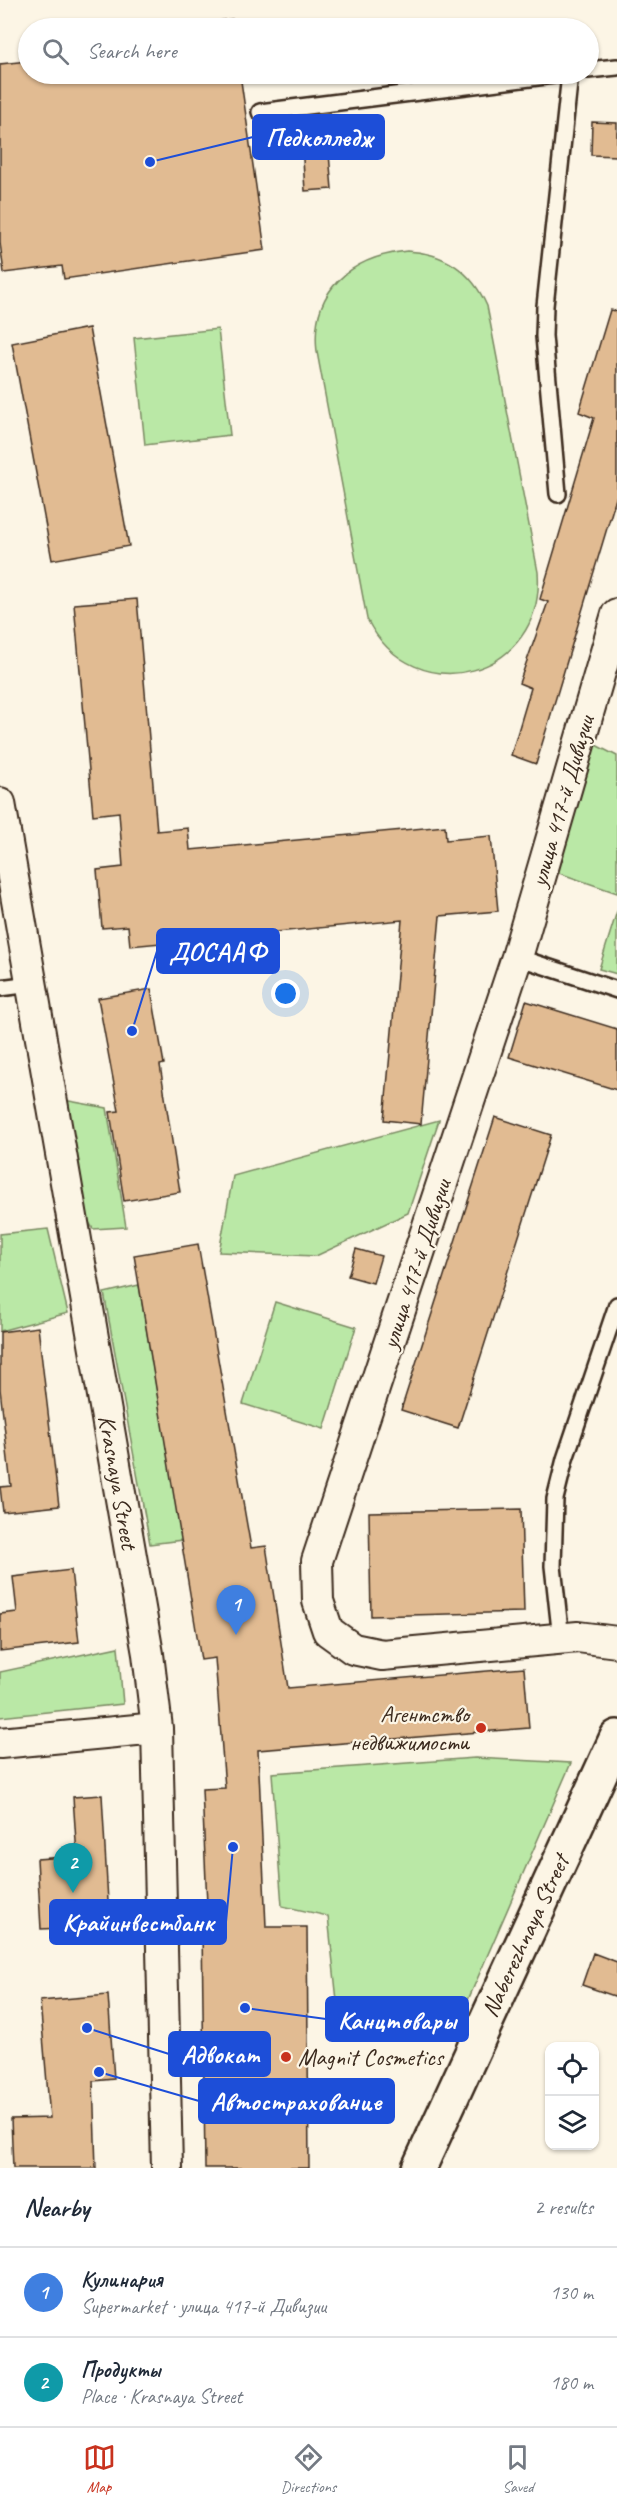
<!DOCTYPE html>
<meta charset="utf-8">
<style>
body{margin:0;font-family:Caveat,sans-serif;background:#f6f6f7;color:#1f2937}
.controls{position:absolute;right:18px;bottom:18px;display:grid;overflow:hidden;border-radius:12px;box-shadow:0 2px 4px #0004}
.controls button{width:54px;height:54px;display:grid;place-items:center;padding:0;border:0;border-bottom:2px solid #e0e1e3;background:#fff;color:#1f2937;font:30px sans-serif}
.you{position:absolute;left:286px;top:994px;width:21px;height:21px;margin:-15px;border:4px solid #fff;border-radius:50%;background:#1a73e8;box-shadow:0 0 0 9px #1a73e833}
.badge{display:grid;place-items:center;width:39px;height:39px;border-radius:50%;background:#c8321e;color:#fff;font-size:20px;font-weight:700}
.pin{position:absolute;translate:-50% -50px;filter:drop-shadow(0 2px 3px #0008)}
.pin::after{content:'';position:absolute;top:32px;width:21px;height:18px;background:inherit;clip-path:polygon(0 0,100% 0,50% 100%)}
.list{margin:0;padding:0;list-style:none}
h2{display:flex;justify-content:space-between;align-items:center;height:78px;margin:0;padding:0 24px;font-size:26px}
h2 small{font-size:20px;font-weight:400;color:#747a83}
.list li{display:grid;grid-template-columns:39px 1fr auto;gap:18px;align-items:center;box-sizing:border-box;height:90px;padding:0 24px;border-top:2px solid #e0e1e3}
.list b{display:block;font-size:22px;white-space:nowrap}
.list p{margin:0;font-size:20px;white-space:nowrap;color:#747a83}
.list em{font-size:20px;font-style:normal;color:#747a83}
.icon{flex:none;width:33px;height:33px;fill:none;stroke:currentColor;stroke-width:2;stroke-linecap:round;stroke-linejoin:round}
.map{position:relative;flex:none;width:617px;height:2168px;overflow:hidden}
.search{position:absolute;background:#fff;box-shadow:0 2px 4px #0004;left:18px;right:18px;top:18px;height:66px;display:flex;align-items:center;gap:15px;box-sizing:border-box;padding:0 21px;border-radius:33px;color:#747a83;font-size:22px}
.sheet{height:258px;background:#fff}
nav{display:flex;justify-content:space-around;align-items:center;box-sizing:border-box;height:84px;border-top:2px solid #e0e1e3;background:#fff;font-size:16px;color:#747a83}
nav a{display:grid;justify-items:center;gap:3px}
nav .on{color:#c8321e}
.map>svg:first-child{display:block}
.green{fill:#bae8a6;stroke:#7a8962;stroke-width:1.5}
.building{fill:#e1bb92;stroke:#3b2a1e;stroke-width:1.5}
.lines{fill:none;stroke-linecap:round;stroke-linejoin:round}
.lane-casing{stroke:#3b2a1e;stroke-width:20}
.street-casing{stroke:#3b2a1e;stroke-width:34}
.secondary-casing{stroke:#3b2a1e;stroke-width:38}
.lane{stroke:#fcf5e5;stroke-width:15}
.street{stroke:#fcf5e5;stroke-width:30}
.secondary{stroke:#fcf5e5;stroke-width:33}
.poi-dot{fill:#c8321e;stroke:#fcf5e5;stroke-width:2}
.labels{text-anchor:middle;stroke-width:4.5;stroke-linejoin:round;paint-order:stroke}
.street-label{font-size:24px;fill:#3b2a1e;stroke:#fcf5e5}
.poi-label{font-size:24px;fill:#3b2a1e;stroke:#fcf5e5;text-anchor:end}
.leader{fill:none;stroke:#1d4ed8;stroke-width:2}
.callout-dot{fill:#1d4ed8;stroke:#fcf5e5;stroke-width:2}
.callout{fill:#1d4ed8;stroke:#1d4ed8;stroke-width:2}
.callout-label{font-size:26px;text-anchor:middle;font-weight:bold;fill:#fff}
</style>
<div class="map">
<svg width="617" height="2168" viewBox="0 0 617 2168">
<rect width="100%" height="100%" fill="#fcf5e5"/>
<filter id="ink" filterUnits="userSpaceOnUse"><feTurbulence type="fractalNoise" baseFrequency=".0167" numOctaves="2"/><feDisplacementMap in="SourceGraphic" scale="12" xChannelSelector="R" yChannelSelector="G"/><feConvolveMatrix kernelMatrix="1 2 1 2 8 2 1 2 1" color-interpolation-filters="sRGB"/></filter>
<g filter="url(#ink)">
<!-- green -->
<path class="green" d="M 407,251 C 445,253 472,272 487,306 L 538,572 C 546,677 414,713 367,619 L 317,352 C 310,291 350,257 407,251 Z
M 218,329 L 230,435 L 145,445 L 134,338 Z
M 588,741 L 617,756 L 617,893 L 553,871 Z
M 617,911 L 617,974 L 599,969 Z
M 58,1099 L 107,1108 L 126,1227 L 93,1229 L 77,1202 Z
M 439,1120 L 408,1213 L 316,1256 L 219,1252 L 233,1176 Z
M 48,1229 L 68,1313 L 0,1331 L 0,1234 Z
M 139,1285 L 182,1540 L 150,1544 L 104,1293 Z
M 275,1302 L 356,1327 L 324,1429 L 243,1404 Z
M 118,1647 L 123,1704 L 0,1717 L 0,1672 Z
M 475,1758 L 571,1763 L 465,2007 L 338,2010 L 328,1916 L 282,1906 L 272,1773 Z"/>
<!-- building -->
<path class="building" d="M 232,19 L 233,28 L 168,28 Z
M 28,61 L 28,74 L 240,74 L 265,250 L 64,279 L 62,266 L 4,273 L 0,243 L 0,64 Z
M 592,122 L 617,123 L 617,156 L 591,155 Z
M 328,142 L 332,189 L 305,191 L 302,144 Z
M 610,310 L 617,311 L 617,495 L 536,764 L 511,755 L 531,688 L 519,683 L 548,602 L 540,599 L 594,418 L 579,412 Z
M 89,328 L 129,546 L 52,560 L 12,343 Z
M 137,599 L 157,831 L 188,828 L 190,850 L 445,826 L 446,840 L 491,836 L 498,911 L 440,916 L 421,1124 L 384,1120 L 402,920 L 130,946 L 128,926 L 102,928 L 97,870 L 123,867 L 119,812 L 93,815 L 74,604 Z
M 151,989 L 164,1064 L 160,1065 L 180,1192 L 124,1201 L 110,1112 L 119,1111 L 98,998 Z
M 526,1001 L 617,1029 L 617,1090 L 509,1057 Z
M 495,1117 L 551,1135 L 458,1428 L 401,1410 Z
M 198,1244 L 251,1548 L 266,1546 L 288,1688 L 524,1668 L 529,1728 L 258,1750 L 266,1927 L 307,1927 L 309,2168 L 205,2168 L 202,1928 L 208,1928 L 202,1789 L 225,1788 L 215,1658 L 201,1660 L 134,1255 Z
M 356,1249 L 381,1256 L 373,1283 L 348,1276 Z
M 38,1327 L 59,1506 L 3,1512 L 0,1487 L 11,1486 L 0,1389 L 0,1332 Z
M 521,1509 L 524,1612 L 371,1616 L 369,1512 Z
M 71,1570 L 79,1642 L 0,1651 L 0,1614 L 17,1612 L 13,1577 Z
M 102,1795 L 110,1937 L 60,1940 L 60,1928 L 41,1929 L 37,1859 L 77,1856 L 73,1797 Z
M 593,1953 L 617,1962 L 617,1997 L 582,1985 Z
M 108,1995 L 114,2079 L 93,2081 L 96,2168 L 13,2168 L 11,2119 L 50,2118 L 40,2001 Z"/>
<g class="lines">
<defs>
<path id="lane" d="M 588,70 L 617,67
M 260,112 L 562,74
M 558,494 L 544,336 L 545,306 L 570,74
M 517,957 L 617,990
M 0,988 L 31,984
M 561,1639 L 553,1566 L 555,1499 L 565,1459 L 617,1305"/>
<path id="street" d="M 617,614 L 517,957 L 317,1561 L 318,1601 L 328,1631 L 353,1649 L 382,1655 L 578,1637 L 617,1642
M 0,803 L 148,1654 L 157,1728 L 167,2168
M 0,1743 L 157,1728"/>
<path id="secondary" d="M 419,2168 L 617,1737"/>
</defs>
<!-- lane casing -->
<use href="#lane" class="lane-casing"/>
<!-- street casing -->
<use href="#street" class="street-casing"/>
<!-- secondary casing -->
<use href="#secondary" class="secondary-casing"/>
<!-- lane -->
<use href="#lane" class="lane"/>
<!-- street -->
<use href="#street" class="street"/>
<!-- secondary -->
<use href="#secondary" class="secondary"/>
</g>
</g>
<!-- markers -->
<g class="poi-dot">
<circle cx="481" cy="1728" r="6"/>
<circle cx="286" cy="2057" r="6"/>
</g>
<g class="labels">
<!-- street labels -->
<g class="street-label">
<text transform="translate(562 801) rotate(-74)" y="8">улица 417-й Дивизии</text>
<text transform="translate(416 1264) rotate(-72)" y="8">улица 417-й Дивизии</text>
<text transform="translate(118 1482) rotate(80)" y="8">Krasnaya Street</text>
<text transform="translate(525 1936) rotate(-65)" y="8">Naberezhnaya Street</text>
</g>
<!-- poi labels -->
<g class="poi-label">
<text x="469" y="1722">Агентство<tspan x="469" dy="28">недвижимости</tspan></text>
<text x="298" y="2065" text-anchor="start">Magnit Cosmetics</text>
</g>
</g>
<!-- callouts -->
<path class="leader" d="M150 162L253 137M132 1031L157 951M233 1847L226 1922M245 2008L326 2019M87 2028L169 2054M99 2072L199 2101"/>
<g class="callout-dot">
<circle cx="150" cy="162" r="6"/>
<circle cx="132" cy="1031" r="6"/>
<circle cx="233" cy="1847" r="6"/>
<circle cx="245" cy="2008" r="6"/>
<circle cx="87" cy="2028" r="6"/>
<circle cx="99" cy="2072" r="6"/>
</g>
<g class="callout">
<rect x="253" y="115" width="131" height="44" rx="6"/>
<rect x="157" y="929" width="122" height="44" rx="6"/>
<rect x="50" y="1900" width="176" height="44" rx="6"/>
<rect x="326" y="1997" width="142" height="44" rx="6"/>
<rect x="169" y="2032" width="101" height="44" rx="6"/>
<rect x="199" y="2079" width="195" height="44" rx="6"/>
</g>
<g class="callout-label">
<text x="319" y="146">Педколледж</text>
<text x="218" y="960">ДОСААФ</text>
<text x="138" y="1931">Крайинвестбанк</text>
<text x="397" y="2029">Канцтовары</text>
<text x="220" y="2063">Адвокат</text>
<text x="296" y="2110">Автострахование</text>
</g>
</svg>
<div class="controls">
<button><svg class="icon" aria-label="locate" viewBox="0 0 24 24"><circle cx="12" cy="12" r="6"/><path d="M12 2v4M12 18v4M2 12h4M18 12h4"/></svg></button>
<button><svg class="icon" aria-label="layers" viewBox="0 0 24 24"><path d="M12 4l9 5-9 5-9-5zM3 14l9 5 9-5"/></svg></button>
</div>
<div class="you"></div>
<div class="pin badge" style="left:236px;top:1635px;background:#3f7fe0">1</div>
<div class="pin badge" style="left:73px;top:1893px;background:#0f9aa8">2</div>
<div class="search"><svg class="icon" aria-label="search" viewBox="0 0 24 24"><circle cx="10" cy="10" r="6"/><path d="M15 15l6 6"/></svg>Search here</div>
</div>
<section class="sheet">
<h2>Nearby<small>2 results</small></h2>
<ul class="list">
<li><span class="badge" style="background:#3f7fe0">1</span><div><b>Кулинария</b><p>Supermarket · улица 417-й Дивизии</p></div><em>130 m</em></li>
<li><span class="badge" style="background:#0f9aa8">2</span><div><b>Продукты</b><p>Place · Krasnaya Street</p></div><em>180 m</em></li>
</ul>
</section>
<nav>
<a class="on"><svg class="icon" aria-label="map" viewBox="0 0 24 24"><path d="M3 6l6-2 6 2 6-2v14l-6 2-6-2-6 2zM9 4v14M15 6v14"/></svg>Map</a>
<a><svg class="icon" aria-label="directions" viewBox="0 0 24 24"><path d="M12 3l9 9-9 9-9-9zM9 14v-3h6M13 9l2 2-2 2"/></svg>Directions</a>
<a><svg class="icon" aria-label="saved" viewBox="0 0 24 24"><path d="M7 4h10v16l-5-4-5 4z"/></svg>Saved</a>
</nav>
